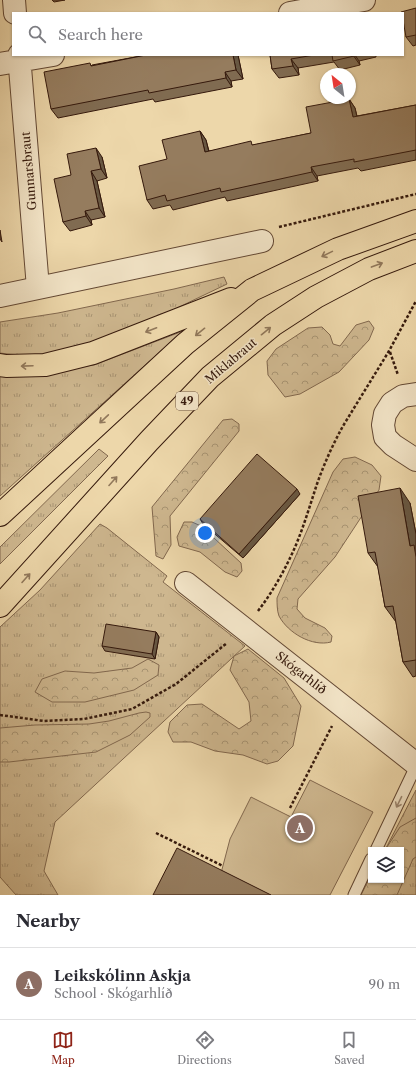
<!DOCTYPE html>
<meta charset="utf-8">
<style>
body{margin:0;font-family:"Libre Caslon Text",serif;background:#f7f7f7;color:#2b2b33}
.controls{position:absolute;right:12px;bottom:12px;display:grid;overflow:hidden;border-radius:0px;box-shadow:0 1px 3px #0004}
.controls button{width:36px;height:36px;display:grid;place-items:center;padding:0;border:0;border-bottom:1px solid #e1e1e2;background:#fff;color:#2b2b33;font:20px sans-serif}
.compass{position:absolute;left:320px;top:68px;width:36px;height:36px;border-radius:50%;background:#fff;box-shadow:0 1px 3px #0004;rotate:330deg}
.you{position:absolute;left:205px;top:533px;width:14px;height:14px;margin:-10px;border:3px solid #fff;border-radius:50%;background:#1a73e8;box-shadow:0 0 0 6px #1a73e833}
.badge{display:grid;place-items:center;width:26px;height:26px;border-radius:50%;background:#8f2418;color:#fff;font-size:13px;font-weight:700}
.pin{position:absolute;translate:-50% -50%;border:2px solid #fff;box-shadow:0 1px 4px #0006}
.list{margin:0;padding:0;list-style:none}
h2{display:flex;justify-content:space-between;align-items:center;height:52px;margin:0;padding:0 16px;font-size:17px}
h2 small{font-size:13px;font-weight:400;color:#7c7c81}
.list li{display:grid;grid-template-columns:26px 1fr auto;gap:12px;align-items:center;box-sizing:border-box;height:72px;padding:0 16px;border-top:1px solid #e1e1e2}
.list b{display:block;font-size:15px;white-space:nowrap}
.list p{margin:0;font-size:13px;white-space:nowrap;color:#7c7c81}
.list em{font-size:13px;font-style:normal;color:#7c7c81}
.icon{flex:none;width:22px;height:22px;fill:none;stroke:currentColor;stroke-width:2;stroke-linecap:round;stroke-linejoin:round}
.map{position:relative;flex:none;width:416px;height:895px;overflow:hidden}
.search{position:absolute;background:#fff;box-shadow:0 1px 3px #0004;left:12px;right:12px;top:12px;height:44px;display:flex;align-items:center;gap:10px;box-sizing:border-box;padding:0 14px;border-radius:0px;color:#7c7c81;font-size:15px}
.sheet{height:124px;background:#fff}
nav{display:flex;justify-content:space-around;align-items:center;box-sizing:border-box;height:56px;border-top:1px solid #e1e1e2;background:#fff;font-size:11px;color:#7c7c81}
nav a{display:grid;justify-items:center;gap:2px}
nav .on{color:#8f2418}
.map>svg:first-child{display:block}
.grass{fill:url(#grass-tufts);stroke:#82684e}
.forest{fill:url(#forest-crowns);stroke:#82684e}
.park{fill:#ceb78f;stroke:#82684e}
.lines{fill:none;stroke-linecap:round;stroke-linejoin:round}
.lane-casing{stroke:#634834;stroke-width:13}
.street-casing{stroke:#634834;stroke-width:24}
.highway-casing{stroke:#35190c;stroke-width:24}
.path{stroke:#35190c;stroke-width:2.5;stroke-dasharray:3 2;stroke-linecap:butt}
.lane{stroke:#f3e5c8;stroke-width:11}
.street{stroke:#f3e5c8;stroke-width:22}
.highway{stroke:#edd7aa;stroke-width:22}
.wall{fill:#806b51;stroke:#35190c}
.shaded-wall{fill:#685742;stroke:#35190c}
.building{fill:#957c5e;stroke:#35190c}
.oneway{stroke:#91785b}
.oneway2{stroke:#9e8973}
.labels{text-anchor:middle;stroke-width:3;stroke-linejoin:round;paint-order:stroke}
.shield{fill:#f3e5c8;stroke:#6e5644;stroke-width:1}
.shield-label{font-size:11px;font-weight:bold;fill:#35190c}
.street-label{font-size:12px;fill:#35190c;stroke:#f3e5c8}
</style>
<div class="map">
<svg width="416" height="895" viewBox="0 0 416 895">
<defs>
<pattern id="grass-tufts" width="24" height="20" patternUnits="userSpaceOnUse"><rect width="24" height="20" fill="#ceb78f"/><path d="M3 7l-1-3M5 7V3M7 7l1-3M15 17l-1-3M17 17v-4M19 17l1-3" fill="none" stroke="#a89473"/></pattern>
<pattern id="forest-crowns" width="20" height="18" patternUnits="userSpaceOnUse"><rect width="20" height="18" fill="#ceb78f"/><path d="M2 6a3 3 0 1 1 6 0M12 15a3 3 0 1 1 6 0" fill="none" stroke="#a89473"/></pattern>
</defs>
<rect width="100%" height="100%" fill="#edd7aa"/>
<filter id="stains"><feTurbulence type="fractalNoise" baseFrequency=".005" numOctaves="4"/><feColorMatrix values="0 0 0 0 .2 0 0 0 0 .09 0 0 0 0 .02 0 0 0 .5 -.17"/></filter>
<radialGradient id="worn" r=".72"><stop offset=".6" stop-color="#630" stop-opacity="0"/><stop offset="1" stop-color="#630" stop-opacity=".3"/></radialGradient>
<!-- grass -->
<path class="grass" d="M 224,277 L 227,284 L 152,320 L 84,347 L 35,356 L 8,354 L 0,353 L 0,322 L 58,313 L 174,289 Z
M 183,331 L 0,496 L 0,373 L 38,372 L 94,365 Z
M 99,449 L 108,456 L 0,564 L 0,547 Z
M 100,524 L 107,528 L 167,576 L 163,582 L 245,646 L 55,822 L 44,871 L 58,895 L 16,895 L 0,877 L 0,627 L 40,590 Z
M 416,790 L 416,895 L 362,895 L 371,880 L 401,880 L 401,850 L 385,850 Z"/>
<!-- forest -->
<path class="forest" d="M 369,321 L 374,328 L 369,340 L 339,372 L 300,394 L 285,397 L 268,375 L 267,361 L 276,349 L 308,328 L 322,327 L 330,335 L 333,344 L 340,346 L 356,325 Z
M 232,419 L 239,424 L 239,431 L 170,516 L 171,545 L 163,559 L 156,556 L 152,507 L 223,420 Z
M 355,457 L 372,465 L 381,476 L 379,490 L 335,557 L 298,599 L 297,609 L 305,618 L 325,628 L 332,636 L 331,642 C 312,647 288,633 279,616 C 277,611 277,603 277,598 L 333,472 L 343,459 Z
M 184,522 L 192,522 L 201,526 L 241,563 L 242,571 L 237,577 L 225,572 L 200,552 L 179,546 L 177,537 Z
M 248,649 L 284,678 L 301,706 L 293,746 L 278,761 L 267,764 L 243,755 L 215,751 L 191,742 L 173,742 L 168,732 L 170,722 L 187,705 L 202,704 L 239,729 L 251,721 L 249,702 L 230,670 L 234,656 Z
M 148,659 L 159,665 L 158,675 L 134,690 L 85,702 L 52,702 L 35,692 L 42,679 L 65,671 L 94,673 L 132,668 Z
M 146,712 L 150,713 L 150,717 L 130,735 L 96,752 L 9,762 L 0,762 L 0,728 L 35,725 L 89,724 L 109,721 L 139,713 Z
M 416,818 L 416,857 L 413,859 L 397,895 L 361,895 L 371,875 L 371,880 L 401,880 L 401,850 L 385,850 L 400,827 Z"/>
<!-- park -->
<path class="park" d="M 310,780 L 373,812 L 330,895 L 255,895 L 220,877 L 230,839 L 251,797 L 291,817 Z"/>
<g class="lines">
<defs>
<path id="lane" d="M 376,850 L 416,766
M 354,895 L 371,859"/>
<path id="street" d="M 14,0 L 15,13
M 290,13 L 364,0
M 19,55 L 38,288
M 0,64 L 53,55
M 0,296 L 262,241
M 416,394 L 403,396 L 392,403 L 385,414 L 383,425 L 385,437 L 393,445 L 416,460
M 186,583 L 416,764"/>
<path id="highway" d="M 0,365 L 6,366 L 45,365 L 93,353 L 231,299
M 0,515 L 185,344 L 252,290 L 338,249 L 416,221
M 0,606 L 149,441 L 210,377 L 273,325 L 316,297 L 369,269 L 416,251"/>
</defs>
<!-- lane casing -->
<use href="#lane" class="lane-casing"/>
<!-- street casing -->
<use href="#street" class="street-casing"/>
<!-- highway casing -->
<use href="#highway" class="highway-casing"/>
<!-- path -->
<path class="path" d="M 279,227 L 416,194
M 390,352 L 398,375
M 258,611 C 271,594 282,575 291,556 C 302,533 309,508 317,484 C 324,464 333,444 343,426 L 389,351 L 416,301
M 0,715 L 44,721 L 84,719 L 132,709 L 176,684 L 227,643
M 290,808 L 332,726
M 156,833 L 223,866"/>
<!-- lane -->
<use href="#lane" class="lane"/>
<!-- street -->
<use href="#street" class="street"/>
<!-- highway -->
<use href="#highway" class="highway"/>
</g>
<!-- wall -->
<path class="wall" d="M 52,0 L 65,0 L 54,2 Z
M 416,8 L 416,45 L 413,46 L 406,37 Z
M 146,55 L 238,55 L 243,79 L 231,81 L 232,87 L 155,102 L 153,99 L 58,118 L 51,109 L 92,65 Z
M 270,55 L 376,55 L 376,57 L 359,61 L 360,65 L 340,70 L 334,62 L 298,68 L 299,75 L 279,78 L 272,69 Z
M 349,99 L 355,108 L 357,116 L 416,105 L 416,160 L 361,171 L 358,168 L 317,176 L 318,181 L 227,201 L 225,197 L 173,210 L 170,205 L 153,209 L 147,200 L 167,159 L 200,131 L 206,140 L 209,151 L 254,145 L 311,133 Z
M 102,157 L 107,178 L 97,181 L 105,217 L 91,220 L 92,225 L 70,231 L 63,222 L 71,175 Z
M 300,494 L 243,558 L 203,524 L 200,519 Z
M 410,503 L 416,534 L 416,676 L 413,677 L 403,662 L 396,622 L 385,607 L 378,567 L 368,553 Z
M 156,632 L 159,637 L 155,659 L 105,651 L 102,646 Z"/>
<!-- shaded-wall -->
<path class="shaded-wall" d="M 233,55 L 238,55 L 243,79 L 236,70 Z
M 353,55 L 355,55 L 359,61 L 360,65 Z
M 291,59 L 298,68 L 299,75 L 293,66 Z
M 225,72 L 231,81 L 232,87 L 226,78 Z
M 349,99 L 355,108 L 359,126 L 353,117 Z
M 200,131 L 206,140 L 211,161 L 205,152 Z
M 96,148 L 102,157 L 107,178 L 101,169 Z
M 311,167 L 317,176 L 318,181 L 312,172 Z
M 91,171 L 97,181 L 105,217 L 99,208 Z
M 85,211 L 91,220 L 92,225 L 86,216 Z
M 0,230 L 2,242 L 0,239 Z
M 400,488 L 410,503 L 416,534 L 416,557 L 410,546 Z
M 297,489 L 300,494 L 243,558 L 239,554 Z
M 156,632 L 159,637 L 155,659 L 152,654 Z"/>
<!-- building -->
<path class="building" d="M 416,8 L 416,35 L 406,37 L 403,20 L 403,13 L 401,13 L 401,12 Z
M 146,55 L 233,55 L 236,70 L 225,72 L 226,78 L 149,93 L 148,90 L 51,109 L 44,72 L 90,63 L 91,66 Z
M 270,55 L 314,55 L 291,59 L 293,66 L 272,69 Z
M 332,55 L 353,55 L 354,56 L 333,61 Z
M 349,99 L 353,117 L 416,105 L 416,150 L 354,162 L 354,159 L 311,167 L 312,172 L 221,192 L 220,188 L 167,201 L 165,195 L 147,200 L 139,166 L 167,159 L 162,140 L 200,131 L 205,152 L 251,141 L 252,145 L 311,133 L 306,107 Z
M 96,148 L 101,169 L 91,171 L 99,208 L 85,211 L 86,216 L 63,222 L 54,179 L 71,175 L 67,154 Z
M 257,454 L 297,489 L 239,554 L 200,519 Z
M 400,488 L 410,546 L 414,545 L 416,557 L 416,660 L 403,662 L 393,606 L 385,607 L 375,552 L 368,553 L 358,496 Z
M 106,624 L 156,632 L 152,654 L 102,646 Z
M 177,848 L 271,895 L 153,895 Z"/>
<!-- one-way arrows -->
<defs><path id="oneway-shaft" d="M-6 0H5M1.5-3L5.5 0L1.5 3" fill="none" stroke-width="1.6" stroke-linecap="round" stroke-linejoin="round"/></defs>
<g class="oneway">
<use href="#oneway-shaft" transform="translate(327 254) rotate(154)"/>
<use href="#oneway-shaft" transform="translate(377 265) rotate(-20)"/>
<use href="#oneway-shaft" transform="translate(151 330) rotate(159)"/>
<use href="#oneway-shaft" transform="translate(266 331) rotate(-39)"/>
<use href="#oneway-shaft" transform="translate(200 332) rotate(141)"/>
<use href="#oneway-shaft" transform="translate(27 366) rotate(178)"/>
<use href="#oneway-shaft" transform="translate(104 419) rotate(137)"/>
<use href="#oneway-shaft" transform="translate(113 481) rotate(-48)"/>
<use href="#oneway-shaft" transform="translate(26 578) rotate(-48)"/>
</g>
<use class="oneway2" href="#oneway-shaft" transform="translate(399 802) rotate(116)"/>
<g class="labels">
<!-- shield labels -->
<rect class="shield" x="176" y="392" width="22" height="18" rx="3"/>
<g class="shield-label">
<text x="187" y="405">49</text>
</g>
<!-- street labels -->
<g class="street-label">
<text transform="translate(29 171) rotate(-95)" y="4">Gunnarsbraut</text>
<text transform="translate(231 361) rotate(-40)" y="4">Miklabraut</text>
<text transform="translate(301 673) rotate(38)" y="4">Skógarhlíð</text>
</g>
</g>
<rect width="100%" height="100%" filter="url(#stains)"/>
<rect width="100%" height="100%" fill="url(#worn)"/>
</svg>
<div class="controls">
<button><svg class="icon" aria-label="layers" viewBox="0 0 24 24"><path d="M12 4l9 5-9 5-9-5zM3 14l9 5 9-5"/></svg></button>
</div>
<svg class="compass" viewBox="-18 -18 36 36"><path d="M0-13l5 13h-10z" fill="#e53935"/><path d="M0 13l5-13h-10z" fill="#7c7c81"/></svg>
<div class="you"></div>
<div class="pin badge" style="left:300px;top:828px;background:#8d6e63">A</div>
<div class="search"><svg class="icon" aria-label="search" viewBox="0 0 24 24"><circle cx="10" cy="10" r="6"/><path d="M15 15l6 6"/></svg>Search here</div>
</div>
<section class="sheet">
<h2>Nearby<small></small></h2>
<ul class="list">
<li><span class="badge" style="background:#8d6e63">A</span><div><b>Leikskólinn Askja</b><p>School · Skógarhlíð</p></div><em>90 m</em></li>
</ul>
</section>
<nav>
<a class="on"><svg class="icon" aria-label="map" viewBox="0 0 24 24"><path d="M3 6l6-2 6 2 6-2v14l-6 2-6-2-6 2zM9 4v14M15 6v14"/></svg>Map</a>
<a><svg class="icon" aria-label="directions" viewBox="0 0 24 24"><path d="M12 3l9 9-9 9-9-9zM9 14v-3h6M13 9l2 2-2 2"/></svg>Directions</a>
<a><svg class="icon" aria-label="saved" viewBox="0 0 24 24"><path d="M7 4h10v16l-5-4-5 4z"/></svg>Saved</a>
</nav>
